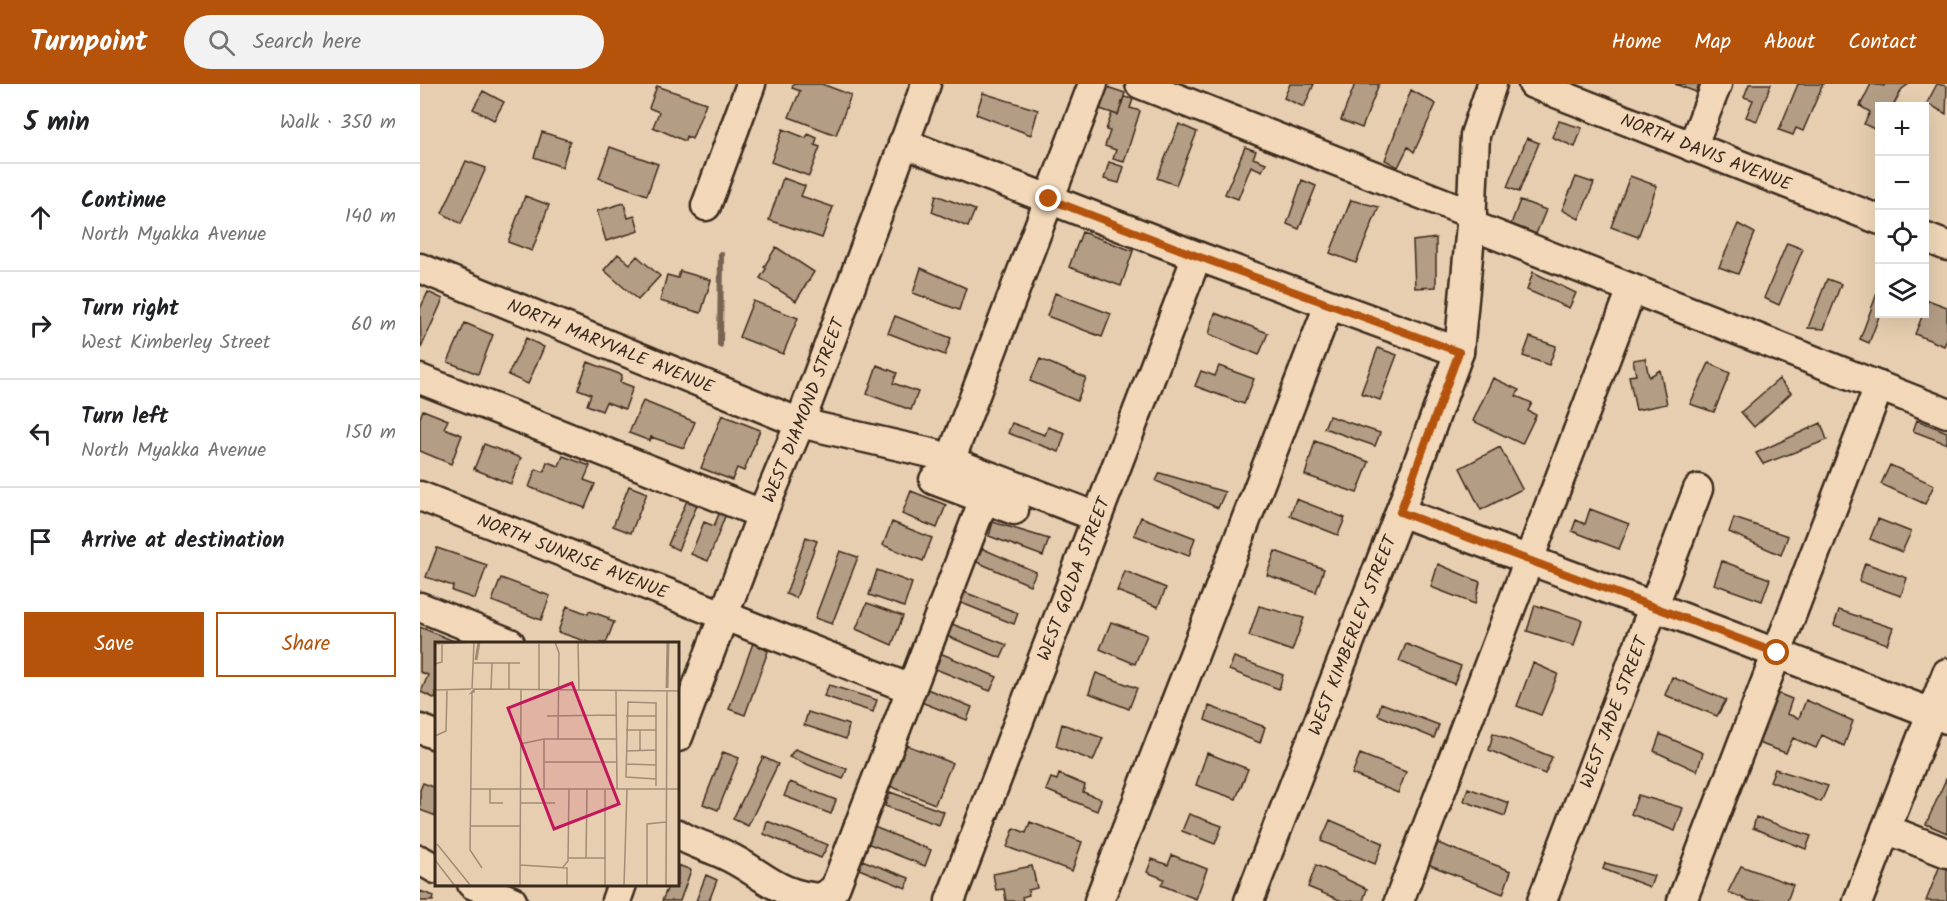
<!DOCTYPE html>
<meta charset="utf-8">
<style>
body{margin:0;font-family:Kalam,sans-serif;background:#f2f2f2;color:#202124}
.controls{position:absolute;right:18px;top:18px;display:grid;overflow:hidden;border-radius:0px;box-shadow:0 6px 24px #0002}
.controls button{width:54px;height:54px;display:grid;place-items:center;padding:0;border:0;border-bottom:2px solid #e0e0e0;background:#fff;color:#202124;font:30px sans-serif}
.stop{position:absolute;width:18px;height:18px;margin:-14px;border:4px solid #b45309;border-radius:50%;background:#fff}
.stop.end{background:#b45309;border-color:#fff;box-shadow:0 2px 6px #0008}
.list{margin:0;padding:0;list-style:none}
h2{display:flex;justify-content:space-between;align-items:center;height:78px;margin:0;padding:0 24px;font-size:26px}
h2 small{font-size:20px;font-weight:400;color:#757577}
.list li{display:grid;grid-template-columns:39px 1fr auto;gap:18px;align-items:center;box-sizing:border-box;height:108px;padding:0 24px;border-top:2px solid #e0e0e0}
.list b{display:block;font-size:22px;white-space:nowrap}
.list p{margin:0;font-size:20px;white-space:nowrap;color:#757577}
.list em{font-size:20px;font-style:normal;color:#757577}
.actions{display:flex;gap:12px;padding:18px 24px}
.actions a{flex:1;padding:14px 0;border:2px solid #b45309;border-radius:0px;text-align:center;font-size:21px;color:#b45309}
.actions .main{background:#b45309;color:#fff}
.icon{flex:none;width:33px;height:33px;fill:none;stroke:currentColor;stroke-width:2;stroke-linecap:round;stroke-linejoin:round}
.map{position:relative;flex:none;width:1527px;height:817px;overflow:hidden}
header{display:flex;align-items:center;gap:36px;box-sizing:border-box;height:84px;padding:0 30px;background:#b45309;color:#fff}
header strong{font-size:28px}
nav{display:flex;gap:33px;margin-inline-start:auto;font-size:21px}
.search{width:420px;height:54px;background:#f2f2f2;display:flex;align-items:center;gap:15px;box-sizing:border-box;padding:0 21px;border-radius:33px;color:#757577;font-size:22px}
main{display:flex}
aside{flex:1;background:#fff}
.map>svg:first-child{display:block}
.lines{fill:none;stroke-linecap:round;stroke-linejoin:round}
.stream{stroke:#786452;stroke-width:6}
.building{fill:#b49d85;stroke:#3b2a1e;stroke-width:1.5}
.minor-casing{stroke:#3b2a1e;stroke-width:33}
.minor{stroke:#f2d8b9;stroke-width:28}
.route{stroke:#b45309;stroke-width:8}
.labels{text-anchor:middle;stroke-width:6;stroke-linejoin:round;paint-order:stroke}
.street-label{font-size:18px;fill:#3b2a1e;stroke:#f2d8b9}
.inset-river{fill:none;stroke:#a08b74;stroke-width:3}
.inset-road{fill:none;stroke:#a28c76;stroke-width:1.5}
.view{fill:#c2185b;fill-opacity:0.15;stroke:#c2185b;stroke-width:3}
.inset-edge{fill:none;stroke:#3b2a1e;stroke-width:3}
</style>
<header>
<strong>Turnpoint</strong>
<div class="search"><svg class="icon" aria-label="search" viewBox="0 0 24 24"><circle cx="10" cy="10" r="6"/><path d="M15 15l6 6"/></svg>Search here</div>
<nav><a>Home</a><a>Map</a><a>About</a><a>Contact</a></nav>
</header>
<main>
<aside>
<h2>5 min<small>Walk · 350 m</small></h2>
<ul class="list">
<li><svg class="icon" aria-label="ahead" viewBox="0 0 24 24"><path d="M12 20V5M6 11l6-6 6 6"/></svg><div><b>Continue</b><p>North Myakka Avenue</p></div><em>140 m</em></li>
<li><svg class="icon" aria-label="right" viewBox="0 0 24 24"><path d="M7 20v-9h11M14 6l5 5-5 5"/></svg><div><b>Turn right</b><p>West Kimberley Street</p></div><em>60 m</em></li>
<li><svg class="icon" aria-label="left" viewBox="0 0 24 24"><path d="M17 20v-9H6M10 6l-5 5 5 5"/></svg><div><b>Turn left</b><p>North Myakka Avenue</p></div><em>150 m</em></li>
<li><svg class="icon" aria-label="arrive" viewBox="0 0 24 24"><path d="M6 21V4h12l-3 4 3 4H6"/></svg><div><b>Arrive at destination</b></div></li>
</ul>
<div class="actions"><a class="main">Save</a><a>Share</a></div>
</aside>
<div class="map">
<svg width="1527" height="817" viewBox="0 0 1527 817">
<rect width="100%" height="100%" fill="#e7ceb0"/>
<filter id="ink" filterUnits="userSpaceOnUse"><feTurbulence type="fractalNoise" baseFrequency=".0167" numOctaves="2"/><feDisplacementMap in="SourceGraphic" scale="12" xChannelSelector="R" yChannelSelector="G"/><feConvolveMatrix kernelMatrix="1 2 1 2 8 2 1 2 1" color-interpolation-filters="sRGB"/></filter>
<g filter="url(#ink)">
<g class="lines">
<!-- stream -->
<path class="stream" d="M 300,261 L 301,170"/>
</g>
<!-- building -->
<path class="building" d="M 373,0 L 402,0 L 431,11 L 416,51 L 369,33 L 380,7 L 372,4 Z
M 870,0 L 894,0 L 884,23 L 864,14 Z
M 935,0 L 959,0 L 942,44 L 921,36 Z
M 1255,0 L 1279,0 L 1276,8 Z
M 1329,0 L 1351,0 L 1337,37 L 1326,33 L 1333,16 L 1324,13 Z
M 1378,0 L 1403,0 L 1383,47 L 1376,44 L 1373,51 L 1359,46 Z
M 1451,0 L 1464,2 L 1465,0 L 1489,0 L 1482,5 L 1473,22 L 1460,22 L 1460,48 L 1444,40 L 1450,28 L 1440,22 Z
M 1517,0 L 1527,2 L 1526,30 L 1507,19 Z
M 681,1 L 705,9 L 698,31 L 674,23 Z
M 237,2 L 286,19 L 272,55 L 266,52 L 265,57 L 233,43 L 239,28 L 229,24 Z
M 991,6 L 1016,20 L 994,68 L 988,63 L 978,83 L 965,76 Z
M 63,7 L 84,18 L 74,36 L 53,25 Z
M 563,9 L 618,26 L 611,51 L 556,30 Z
M 704,13 L 713,15 L 710,24 L 720,27 L 704,78 L 693,75 L 696,66 L 685,62 L 690,47 L 686,46 L 692,29 L 698,31 Z
M 1139,37 L 1162,44 L 1155,63 L 1132,53 Z
M 759,40 L 777,48 L 756,101 L 737,94 Z
M 363,45 L 386,54 L 388,50 L 397,54 L 395,61 L 400,63 L 389,92 L 351,78 Z
M 122,48 L 150,57 L 142,83 L 114,73 Z
M 1107,54 L 1119,59 L 1099,108 L 1087,103 Z
M 190,63 L 238,80 L 227,111 L 179,94 Z
M 825,63 L 836,67 L 833,74 L 846,79 L 842,87 L 831,82 L 818,115 L 805,110 Z
M 46,77 L 66,84 L 41,140 L 22,129 Z
M 689,78 L 704,83 L 699,99 L 684,95 Z
M 1210,92 L 1237,102 L 1218,153 L 1191,143 Z
M 1156,93 L 1174,99 L 1159,135 L 1142,126 Z
M 363,94 L 385,102 L 381,112 L 413,123 L 402,154 L 349,136 Z
M 882,96 L 896,102 L 879,145 L 867,140 Z
M 516,111 L 555,126 L 548,143 L 512,128 Z
M 105,112 L 129,121 L 112,167 L 88,158 Z
M 931,116 L 959,123 L 936,179 L 910,169 Z
M 1100,116 L 1126,126 L 1116,150 L 1091,140 Z
M 204,119 L 208,134 L 215,132 L 219,147 L 186,157 L 177,127 Z
M 1318,140 L 1335,149 L 1318,190 L 1299,183 Z
M 662,148 L 713,167 L 701,202 L 649,183 Z
M 1016,154 L 1016,203 L 995,204 L 993,157 Z
M 1367,159 L 1383,165 L 1359,221 L 1344,214 Z
M 356,163 L 394,188 L 376,217 L 340,194 L 346,185 L 344,183 Z
M 198,170 L 210,180 L 217,172 L 240,192 L 218,216 L 184,186 Z
M 501,184 L 546,204 L 539,226 L 493,209 Z
M 260,187 L 291,196 L 281,229 L 240,217 L 247,191 L 258,194 Z
M 1113,188 L 1156,209 L 1149,224 L 1107,206 Z
M 1407,195 L 1421,200 L 1404,245 L 1388,244 Z
M 1459,204 L 1460,230 L 1449,259 L 1440,255 Z
M 8,208 L 23,215 L 1,264 L 0,225 Z
M 635,209 L 691,230 L 682,253 L 627,232 Z
M 1508,216 L 1527,223 L 1527,255 L 1524,262 L 1495,250 L 1503,230 L 1504,230 Z
M 333,217 L 378,234 L 363,270 L 319,253 Z
M 795,229 L 848,249 L 839,271 L 789,250 Z
M 475,232 L 531,254 L 525,271 L 468,249 Z
M 45,239 L 73,251 L 58,290 L 28,278 Z
M 1110,253 L 1136,262 L 1129,281 L 1103,272 Z
M 106,254 L 124,263 L 108,300 L 88,291 Z
M 958,264 L 977,271 L 960,316 L 941,309 Z
M 1225,274 L 1229,293 L 1240,286 L 1247,320 L 1216,326 L 1209,292 L 1216,291 L 1213,276 Z
M 620,275 L 666,294 L 657,317 L 610,297 Z
M 168,278 L 202,291 L 200,298 L 213,303 L 205,325 L 186,318 L 182,327 L 167,321 L 171,310 L 158,305 Z
M 1289,279 L 1310,289 L 1294,328 L 1270,320 Z
M 457,281 L 477,289 L 473,299 L 498,308 L 491,326 L 447,310 Z
M 799,282 L 834,295 L 824,320 L 775,302 L 781,287 L 795,292 Z
M 1073,294 L 1099,306 L 1096,312 L 1112,319 L 1108,327 L 1116,331 L 1102,360 L 1053,337 Z
M 1359,295 L 1371,309 L 1334,343 L 1321,328 Z
M 223,317 L 275,338 L 264,364 L 231,353 L 230,357 L 209,349 Z
M 3,326 L 28,336 L 24,344 L 42,351 L 31,380 L 0,367 L 0,334 Z
M 302,331 L 340,346 L 324,387 L 317,384 L 312,396 L 281,384 Z
M 909,332 L 960,349 L 955,362 L 904,344 Z
M 1497,336 L 1527,348 L 1527,360 L 1493,347 Z
M 592,339 L 625,351 L 628,343 L 645,349 L 639,368 L 588,349 Z
M 1401,339 L 1407,356 L 1343,380 L 1336,369 Z
M 895,357 L 949,378 L 937,409 L 885,391 Z
M 64,360 L 101,374 L 91,400 L 54,385 Z
M 1080,363 L 1102,405 L 1061,426 L 1040,384 Z
M 143,372 L 170,382 L 164,396 L 175,400 L 165,424 L 109,403 L 116,385 L 124,388 L 127,378 L 139,382 Z
M 1470,381 L 1514,401 L 1505,420 L 1461,400 Z
M 740,389 L 805,408 L 798,424 L 736,397 Z
M 209,402 L 227,409 L 211,449 L 193,442 Z
M 491,407 L 526,421 L 517,444 L 482,430 Z
M 268,414 L 278,419 L 258,466 L 248,461 Z
M 876,415 L 925,434 L 918,451 L 870,432 Z
M 301,425 L 307,427 L 288,477 L 271,470 L 284,438 L 294,442 Z
M 1170,425 L 1209,440 L 1199,465 L 1152,447 L 1156,436 L 1165,440 Z
M 721,433 L 775,454 L 769,472 L 714,451 Z
M 1314,434 L 1368,452 L 1361,471 L 1309,448 Z
M 1458,435 L 1491,448 L 1482,468 L 1450,455 Z
M 472,438 L 512,454 L 503,477 L 463,461 Z
M 573,438 L 629,455 L 623,472 L 569,452 Z
M 386,453 L 397,457 L 376,514 L 366,510 Z
M 17,464 L 67,481 L 55,515 L 32,507 L 33,502 L 6,493 Z
M 561,464 L 616,488 L 610,501 L 557,478 Z
M 420,467 L 438,473 L 412,540 L 395,534 Z
M 855,467 L 904,485 L 896,508 L 847,491 Z
M 1302,477 L 1350,495 L 1342,517 L 1294,500 Z
M 1445,479 L 1487,494 L 1481,512 L 1439,497 Z
M 1018,480 L 1060,498 L 1055,520 L 1011,503 Z
M 457,486 L 492,499 L 484,523 L 449,511 Z
M 705,487 L 746,504 L 738,523 L 697,507 Z
M 81,494 L 130,512 L 121,536 L 72,517 Z
M 544,508 L 598,529 L 594,540 L 539,518 Z
M 447,519 L 483,532 L 472,561 L 436,545 Z
M 1115,521 L 1162,536 L 1154,562 L 1107,547 Z
M 147,522 L 168,530 L 169,527 L 189,534 L 188,536 L 194,538 L 186,559 L 171,559 L 138,548 Z
M 839,522 L 884,534 L 872,567 L 829,552 Z
M 1419,526 L 1473,544 L 1467,560 L 1414,541 Z
M 691,538 L 727,551 L 715,580 L 680,565 Z
M 532,540 L 587,561 L 581,574 L 527,552 Z
M 0,543 L 36,558 L 41,544 L 55,550 L 51,559 L 16,559 L 16,615 L 1,608 L 8,591 L 0,588 Z
M 333,559 L 348,567 L 325,631 L 309,625 Z
M 986,560 L 1041,582 L 1034,600 L 979,577 Z
M 520,569 L 577,593 L 570,607 L 513,584 Z
M 814,573 L 863,591 L 859,605 L 809,586 Z
M 1113,579 L 1138,590 L 1121,631 L 1097,622 Z
M 676,589 L 717,604 L 709,625 L 669,609 Z
M 1252,593 L 1306,616 L 1297,632 L 1245,611 Z
M 409,601 L 457,616 L 453,628 L 404,612 Z
M 507,605 L 552,623 L 547,636 L 501,618 Z
M 1357,609 L 1372,615 L 1367,630 L 1379,634 L 1386,616 L 1433,637 L 1424,662 L 1402,651 L 1396,664 L 1373,654 L 1366,669 L 1330,656 L 1350,627 Z
M 961,619 L 1019,641 L 1014,654 L 958,631 Z
M 789,622 L 845,643 L 840,659 L 785,636 Z
M 388,628 L 429,641 L 426,655 L 384,641 Z
M 642,640 L 683,654 L 673,677 L 636,662 Z
M 1073,649 L 1132,673 L 1125,690 L 1069,666 Z
M 1240,650 L 1283,669 L 1277,687 L 1234,667 Z
M 484,660 L 532,679 L 515,720 L 467,701 Z
M 375,665 L 427,685 L 423,695 L 369,673 Z
M 303,668 L 319,674 L 298,726 L 283,720 Z
M 787,669 L 828,685 L 816,715 L 776,701 Z
M 940,670 L 986,688 L 978,709 L 932,690 Z
M 343,673 L 358,680 L 328,742 L 313,735 Z
M 1355,685 L 1408,702 L 1401,718 L 1350,697 Z
M 639,690 L 665,701 L 663,708 L 681,715 L 677,727 L 626,706 L 631,694 L 637,696 Z
M 1526,695 L 1527,696 L 1527,749 L 1506,740 Z
M 370,698 L 416,716 L 411,730 L 364,712 Z
M 3,699 L 16,704 L 16,732 L 0,726 L 0,706 Z
M 1048,704 L 1089,719 L 1085,732 L 1044,717 Z
M 470,708 L 524,728 L 519,741 L 465,722 Z
M 1218,711 L 1263,724 L 1255,747 L 1211,730 Z
M 769,730 L 802,742 L 795,760 L 762,747 Z
M 1336,733 L 1391,752 L 1386,765 L 1333,744 Z
M 910,736 L 963,759 L 955,780 L 901,757 Z
M 347,737 L 408,761 L 401,774 L 344,750 Z
M 610,738 L 662,758 L 652,787 L 587,763 L 594,744 L 606,749 Z
M 449,741 L 511,766 L 505,782 L 442,757 Z
M 1015,758 L 1091,787 L 1083,810 L 1005,779 Z
M 752,771 L 787,785 L 776,815 L 741,801 L 744,795 L 727,788 L 732,775 L 748,781 Z
M 1524,771 L 1527,772 L 1527,817 L 1506,817 Z
M 442,776 L 489,794 L 486,804 L 439,785 Z
M 1185,779 L 1234,792 L 1230,803 L 1183,785 Z
M 258,781 L 271,786 L 260,817 L 242,817 L 249,800 L 258,800 Z
M 896,781 L 947,805 L 943,817 L 922,817 L 888,803 Z
M 612,782 L 617,804 L 608,806 L 609,811 L 602,813 L 603,817 L 586,817 L 584,805 L 576,806 L 573,790 Z
M 1321,782 L 1373,801 L 1367,817 L 1330,817 L 1308,808 Z
M 286,791 L 297,796 L 289,817 L 276,817 Z
M 0,807 L 14,812 L 13,817 L 0,817 Z"/>
<g class="lines">
<defs>
<g id="minor">
<path d="M 720,0 L 1052,130"/>
<path id="s1" d="M 1113,0 L 1460,136"/>
<path d="M 483,59 L 777,172 L 1039,268"/>
<path d="M 1272,63 L 1297,0"/>
<path d="M 286,122 L 331,0"/>
<path d="M 1051,141 L 1527,329"/>
<path d="M 1504,153 L 1527,162"/>
<path id="s2" d="M 0,184 L 380,339 L 515,370 L 530,377 L 673,0"/>
<path d="M 0,295 L 342,430"/>
<path d="M 530,377 L 677,433"/>
<path d="M 514,396 L 594,426"/>
<path id="s3" d="M 0,412 L 491,605"/>
<path d="M 980,428 L 1233,522 L 1527,635"/>
<path d="M 0,523 L 90,559"/>
<path d="M 0,645 L 16,651"/>
<path id="s4" d="M 258,653 L 342,430 L 380,339 L 506,0"/>
<path d="M 1466,745 L 1527,769"/>
<path d="M 258,750 C 273,760 289,763 305,771 C 342,788 356,812 402,814 L 415,804 L 564,415"/>
<path d="M 0,776 L 16,785"/>
<path d="M 52,800 L 92,817"/>
<path d="M 196,817 L 202,800"/>
<path id="s5" d="M 530,817 L 777,172"/>
<path d="M 679,817 L 909,221"/>
<path id="s6" d="M 829,817 L 980,428 L 1039,268 L 1051,141 L 1055,51 L 1072,0"/>
<path d="M 979,817 L 1212,205"/>
<path id="s7" d="M 1122,817 L 1278,405"/>
<path d="M 1262,817 L 1459,302"/>
<path d="M 1438,817 L 1527,589"/>
</g>
</defs>
<!-- minor casing -->
<use href="#minor" class="minor-casing"/>
<!-- minor -->
<use href="#minor" class="minor"/>
</g>
</g>
<g class="lines" filter="url(#ink)">
<!-- route -->
<path class="route" d="M 629,115 L 777,172 L 1039,268 L 980,428 L 1357,569"/>
</g>
<g class="labels">
<!-- street labels -->
<g class="street-label">
<text dy="6" stroke="none"><textPath href="#s1" startOffset="186">NORTH DAVIS AVENUE</textPath></text>
<text dy="6" stroke="none"><textPath href="#s2" startOffset="206">NORTH MARYVALE AVENUE</textPath></text>
<text dy="6" stroke="none"><textPath href="#s4" startOffset="350">WEST DIAMOND STREET</textPath></text>
<text dy="6" stroke="none"><textPath href="#s3" startOffset="164">NORTH SUNRISE AVENUE</textPath></text>
<text dy="6" stroke="none"><textPath href="#s5" startOffset="345">WEST GOLDA STREET</textPath></text>
<text dy="6" stroke="none"><textPath href="#s6" startOffset="285">WEST KIMBERLEY STREET</textPath></text>
<text dy="6" stroke="none"><textPath href="#s7" startOffset="202">WEST JADE STREET</textPath></text>
</g>
</g>
<!-- overview -->
<g transform="translate(15 558)">
<rect width="244" height="244" fill="#e7ceb0"/>
<path class="inset-river" d="M 41,18 L 44,0M 232,46 L 233,0"/>
<path class="inset-road" d="M 51,0 L 109,0M 120,0 L 124,11 L 123,97M 143,0 L 144,49M 0,2 L 39,0M 39,21 L 85,21M 0,22 L 7,20 L 7,2M 37,47 L 39,0M 39,47 L 36,51 L 39,50 L 39,47 L 245,49M 0,48 L 36,47M 56,48 L 57,21M 74,48 L 74,21M 104,48 L 104,2M 181,49 L 182,147M 37,51 L 35,208 L 47,226M 112,74 L 181,73M 191,74 L 221,74M 191,88 L 221,88M 0,94 L 11,89 L 12,48M 109,97 L 109,147M 85,102 L 109,97 L 181,97M 191,109 L 221,108M 205,109 L 205,88M 109,120 L 182,120M 191,122 L 221,123M 221,137 L 191,135 L 193,60 L 221,61 L 221,144M 35,147 L 245,147M 55,147 L 55,161 L 68,161M 170,147 L 170,244M 85,161 L 120,161M 35,184 L 85,184M 2,202 L 36,244M 133,216 L 170,216M 151,216 L 152,147M 0,218 L 20,244M 85,223 L 132,226 L 132,244M 128,225 L 133,219 L 134,147M 0,243 L 130,244M 85,244 L 86,48M 189,244 L 192,147M 212,244 L 212,182 L 231,180M 219,244 L 245,244M 231,244 L 232,49"/>
<path class="view" d="M 137,41 L 184,162 L 119,187 L 73,66 Z"/>
<rect width="244" height="244" class="inset-edge"/>
</g>
</svg>
<div class="controls">
<button>+</button>
<button>−</button>
<button><svg class="icon" aria-label="locate" viewBox="0 0 24 24"><circle cx="12" cy="12" r="6"/><path d="M12 2v4M12 18v4M2 12h4M18 12h4"/></svg></button>
<button><svg class="icon" aria-label="layers" viewBox="0 0 24 24"><path d="M12 4l9 5-9 5-9-5zM3 14l9 5 9-5"/></svg></button>
</div>
<div class="stop" style="left:1357px;top:569px"></div>
<div class="stop end" style="left:629px;top:115px"></div>
</div>
</main>
